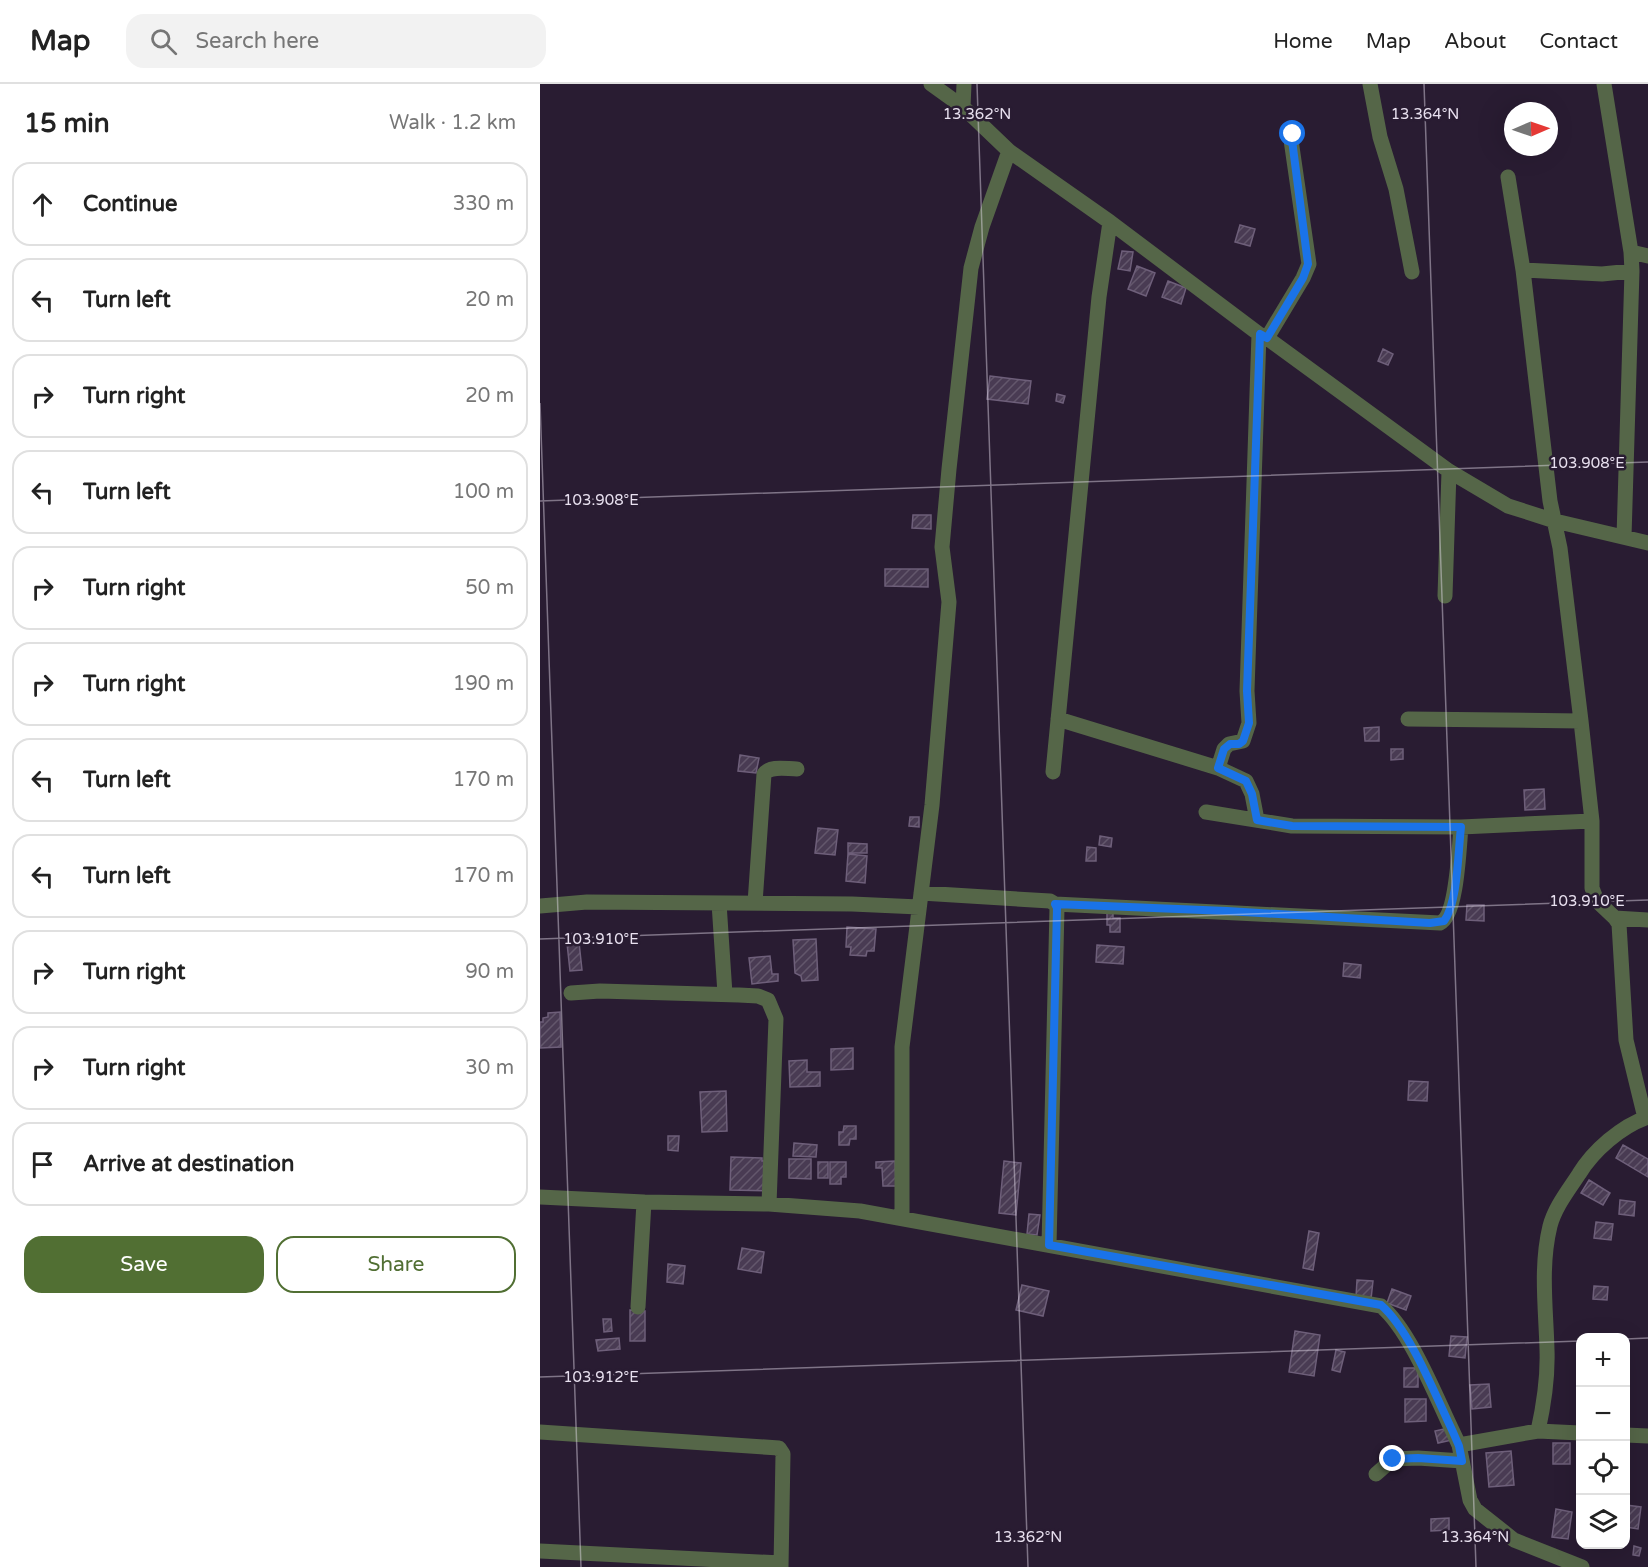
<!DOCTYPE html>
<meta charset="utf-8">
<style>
body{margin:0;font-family:"Varela Round",sans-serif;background:#f2f2f2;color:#222}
.controls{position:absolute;right:18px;bottom:18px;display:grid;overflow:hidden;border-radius:12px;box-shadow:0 6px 24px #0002}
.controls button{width:54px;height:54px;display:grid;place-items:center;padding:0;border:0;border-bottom:2px solid #e0e0e0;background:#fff;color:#222;font:30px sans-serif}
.compass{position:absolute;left:964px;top:18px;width:54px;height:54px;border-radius:50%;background:#fff;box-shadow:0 6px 24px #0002;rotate:88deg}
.stop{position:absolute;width:18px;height:18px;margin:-14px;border:4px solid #1a73e8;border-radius:50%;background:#fff}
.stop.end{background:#1a73e8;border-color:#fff;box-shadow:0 2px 6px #0008}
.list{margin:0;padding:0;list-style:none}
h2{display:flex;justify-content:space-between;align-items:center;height:78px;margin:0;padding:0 24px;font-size:26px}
h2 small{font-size:20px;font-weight:400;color:#767676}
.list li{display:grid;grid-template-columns:39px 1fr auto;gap:18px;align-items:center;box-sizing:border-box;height:84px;margin:0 12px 12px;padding:0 12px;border:2px solid #e0e0e0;border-radius:18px}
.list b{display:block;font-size:22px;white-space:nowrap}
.list em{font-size:20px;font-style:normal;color:#767676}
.actions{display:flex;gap:12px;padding:18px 24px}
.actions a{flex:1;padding:14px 0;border:2px solid #516f33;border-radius:18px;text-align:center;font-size:21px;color:#516f33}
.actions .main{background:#516f33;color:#fff}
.icon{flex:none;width:33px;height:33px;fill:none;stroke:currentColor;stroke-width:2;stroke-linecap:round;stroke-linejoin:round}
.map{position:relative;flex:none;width:1108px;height:1483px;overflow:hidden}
header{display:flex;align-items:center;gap:36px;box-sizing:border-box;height:84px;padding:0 30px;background:#fff;border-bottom:2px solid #e0e0e0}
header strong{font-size:28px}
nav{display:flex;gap:33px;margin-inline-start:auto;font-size:21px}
.search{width:420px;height:54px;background:#f2f2f2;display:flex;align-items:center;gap:15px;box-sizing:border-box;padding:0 21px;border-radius:18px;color:#767676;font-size:22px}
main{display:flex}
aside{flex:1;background:#fff}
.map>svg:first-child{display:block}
.building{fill:url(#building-hatch);stroke:#6e5f7a;stroke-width:1.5}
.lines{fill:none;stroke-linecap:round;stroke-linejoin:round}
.minor{stroke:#556648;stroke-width:15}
.route{stroke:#1a73e8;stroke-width:8}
.ticks{fill:none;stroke:#e8e0ef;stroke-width:1.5;stroke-opacity:0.45}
.ticks-label{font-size:15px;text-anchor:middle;fill:#e8e0ef;stroke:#291c32;stroke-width:5;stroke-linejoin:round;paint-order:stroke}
</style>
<header>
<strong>Map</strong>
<div class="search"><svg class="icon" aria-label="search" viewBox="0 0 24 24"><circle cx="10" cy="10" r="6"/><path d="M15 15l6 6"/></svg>Search here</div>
<nav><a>Home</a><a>Map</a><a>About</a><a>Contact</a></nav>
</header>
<main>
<aside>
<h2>15 min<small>Walk · 1.2 km</small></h2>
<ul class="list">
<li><svg class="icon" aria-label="ahead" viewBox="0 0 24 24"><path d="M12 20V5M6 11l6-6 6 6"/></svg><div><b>Continue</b></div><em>330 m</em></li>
<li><svg class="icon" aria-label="left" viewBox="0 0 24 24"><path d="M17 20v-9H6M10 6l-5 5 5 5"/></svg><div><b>Turn left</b></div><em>20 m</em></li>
<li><svg class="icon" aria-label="right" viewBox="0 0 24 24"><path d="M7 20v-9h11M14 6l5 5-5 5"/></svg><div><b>Turn right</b></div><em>20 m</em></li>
<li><svg class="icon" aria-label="left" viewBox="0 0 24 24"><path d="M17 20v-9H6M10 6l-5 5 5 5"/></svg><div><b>Turn left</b></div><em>100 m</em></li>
<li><svg class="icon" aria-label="right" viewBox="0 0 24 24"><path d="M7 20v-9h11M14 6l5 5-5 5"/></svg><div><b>Turn right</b></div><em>50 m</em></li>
<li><svg class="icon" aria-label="right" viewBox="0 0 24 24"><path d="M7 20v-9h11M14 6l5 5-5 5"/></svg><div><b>Turn right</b></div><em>190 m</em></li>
<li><svg class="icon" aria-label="left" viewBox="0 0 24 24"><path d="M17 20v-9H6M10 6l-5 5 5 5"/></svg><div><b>Turn left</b></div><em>170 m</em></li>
<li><svg class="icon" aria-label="left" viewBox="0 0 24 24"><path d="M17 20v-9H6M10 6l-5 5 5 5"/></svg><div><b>Turn left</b></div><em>170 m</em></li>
<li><svg class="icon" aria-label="right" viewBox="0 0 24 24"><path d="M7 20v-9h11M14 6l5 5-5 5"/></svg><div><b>Turn right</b></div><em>90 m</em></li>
<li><svg class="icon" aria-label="right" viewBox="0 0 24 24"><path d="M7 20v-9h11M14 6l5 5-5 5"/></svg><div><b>Turn right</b></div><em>30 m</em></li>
<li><svg class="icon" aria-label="arrive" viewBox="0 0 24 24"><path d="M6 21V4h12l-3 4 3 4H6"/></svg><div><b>Arrive at destination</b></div></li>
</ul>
<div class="actions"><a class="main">Save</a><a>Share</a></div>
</aside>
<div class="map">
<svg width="1108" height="1483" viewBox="0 0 1108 1483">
<defs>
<pattern id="building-hatch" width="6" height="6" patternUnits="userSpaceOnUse" patternTransform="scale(1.5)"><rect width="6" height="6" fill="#493b53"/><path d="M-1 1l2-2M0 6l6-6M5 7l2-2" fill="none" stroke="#63576c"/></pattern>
</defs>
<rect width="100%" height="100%" fill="#291c32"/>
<!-- building -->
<path class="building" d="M 700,141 L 715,145 L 710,162 L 695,158 Z
M 582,167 L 593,168 L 590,187 L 578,185 Z
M 597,182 L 615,189 L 606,212 L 588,205 Z
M 628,197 L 646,204 L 641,220 L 622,213 Z
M 843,265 L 853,270 L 848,281 L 838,277 Z
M 450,292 L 491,297 L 488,320 L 447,315 Z
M 517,310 L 525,312 L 523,319 L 516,317 Z
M 373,431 L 391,431 L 391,445 L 372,444 Z
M 345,485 L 388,485 L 388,503 L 345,502 Z
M 839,643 L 839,657 L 825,657 L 824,644 Z
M 851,665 L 863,665 L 863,675 L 851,676 Z
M 200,671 L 219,674 L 216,689 L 198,687 Z
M 1004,705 L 1005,725 L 985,726 L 984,706 Z
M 370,733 L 379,733 L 379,743 L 369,742 Z
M 278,744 L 298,746 L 295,771 L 275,769 Z
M 560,752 L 572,754 L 571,763 L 559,761 Z
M 308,759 L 327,760 L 327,769 L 308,769 Z
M 547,763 L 556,764 L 556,777 L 546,777 Z
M 308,770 L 327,772 L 325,799 L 306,797 Z
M 927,821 L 944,821 L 944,837 L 926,836 Z
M 567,829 L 573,829 L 573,834 L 580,834 L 580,848 L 570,848 L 570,841 L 567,841 Z
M 307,843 L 336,845 L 334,867 L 327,867 L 326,872 L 310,871 L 311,863 L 306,863 Z
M 38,849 L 42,886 L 30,887 L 26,850 Z
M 276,855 L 278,896 L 262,897 L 261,892 L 255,889 L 253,856 Z
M 557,861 L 584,863 L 583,880 L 556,878 Z
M 230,872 L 232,890 L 238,890 L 238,897 L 212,900 L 209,874 Z
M 804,879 L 821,881 L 820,894 L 803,892 Z
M 20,928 L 21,963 L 0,964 L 0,938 L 3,938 L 3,934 L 8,933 L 8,929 Z
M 313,964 L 313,985 L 291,986 L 291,965 Z
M 267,976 L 267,988 L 280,988 L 280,1002 L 250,1003 L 249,977 Z
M 869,997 L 888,998 L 887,1017 L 868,1016 Z
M 186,1007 L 187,1047 L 162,1048 L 160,1008 Z
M 304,1042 L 316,1042 L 316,1055 L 310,1055 L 309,1061 L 299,1061 L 299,1048 L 303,1048 Z
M 128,1052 L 139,1052 L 138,1067 L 128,1066 Z
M 254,1059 L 277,1061 L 276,1073 L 253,1072 Z
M 1083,1061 L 1108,1075 L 1108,1093 L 1076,1074 Z
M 191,1073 L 222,1074 L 222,1077 L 229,1077 L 229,1107 L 190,1106 Z
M 249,1075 L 271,1075 L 271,1095 L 249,1094 Z
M 355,1077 L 356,1102 L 343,1102 L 342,1084 L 336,1084 L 336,1078 Z
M 464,1077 L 481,1079 L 476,1131 L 459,1129 Z
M 278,1078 L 288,1078 L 288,1094 L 278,1094 Z
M 290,1078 L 306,1078 L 306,1093 L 301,1093 L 301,1100 L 290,1100 Z
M 1049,1096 L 1070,1109 L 1063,1121 L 1041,1109 Z
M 1080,1116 L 1095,1118 L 1094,1132 L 1079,1130 Z
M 489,1130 L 500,1131 L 497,1151 L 487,1150 Z
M 1056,1138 L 1073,1140 L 1071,1156 L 1054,1154 Z
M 769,1147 L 779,1149 L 773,1186 L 763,1184 Z
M 202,1164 L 224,1168 L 221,1189 L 198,1185 Z
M 128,1180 L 145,1182 L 143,1200 L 127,1198 Z
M 817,1196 L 833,1197 L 831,1215 L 816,1213 Z
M 482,1201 L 509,1207 L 503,1232 L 476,1226 Z
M 1054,1202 L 1068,1203 L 1067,1216 L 1053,1215 Z
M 852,1205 L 871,1212 L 866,1226 L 847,1219 Z
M 90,1226 L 105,1227 L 105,1257 L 90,1257 Z
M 63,1235 L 71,1235 L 72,1247 L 64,1248 Z
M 755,1247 L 780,1251 L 774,1292 L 749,1288 Z
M 911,1252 L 927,1253 L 925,1274 L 909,1272 Z
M 79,1254 L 80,1265 L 58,1267 L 56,1256 Z
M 796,1266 L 805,1268 L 800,1288 L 792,1286 Z
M 864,1284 L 878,1284 L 878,1303 L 864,1303 Z
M 949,1300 L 951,1323 L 932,1325 L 930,1301 Z
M 865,1315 L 886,1315 L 886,1337 L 865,1338 Z
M 909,1344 L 912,1356 L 898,1359 L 895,1347 Z
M 1013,1359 L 1030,1359 L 1030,1380 L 1013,1380 Z
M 971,1367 L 974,1401 L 949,1403 L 946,1369 Z
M 1086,1421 L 1101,1423 L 1098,1445 L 1086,1443 Z
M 1016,1425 L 1032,1428 L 1028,1455 L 1012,1453 Z
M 909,1434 L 909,1446 L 891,1447 L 891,1435 Z
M 1094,1462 L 1101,1464 L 1099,1472 L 1093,1471 Z"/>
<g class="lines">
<!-- minor -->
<path class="minor" d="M 391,0 L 423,23 L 469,67 L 570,138 L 719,250 L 727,254 L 909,387 L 968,422 L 1015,437 L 1108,459
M 830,0 L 840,53 L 856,105 L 872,188
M 1064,0 L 1091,168 L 1092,187 L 1084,453
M 423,23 L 424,0
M 968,93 L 983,186 L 1010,417 L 1020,464 L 1041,637 L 1052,737 L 1052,804 L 1057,817 L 1075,834 L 1079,840 L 1086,956 L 1105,1034
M 1091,168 L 1108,172
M 983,186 L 1062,190 L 1092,187
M 727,254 L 763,194 L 769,180 L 751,56 L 753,50
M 905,512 L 909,387
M 518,635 L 678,684
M 868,635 L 1041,637
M 513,688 L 559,213 L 570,138
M 666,728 L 752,742 L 921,743 L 1052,737
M 717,736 L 712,710 L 706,697 L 678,684 L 684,665 L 689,660 L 703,657 L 709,639 L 707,607 L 719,250
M 381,809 L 510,817 L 515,820 L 517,824 L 509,1161
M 179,819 L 185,910
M 215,819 L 224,690 C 231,681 246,685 257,685
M 515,820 L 900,839 C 917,832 919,763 921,743
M 0,822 L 47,818 L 312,820 L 379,823
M 1075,834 L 1108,836
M 31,909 L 60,907 L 199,911 L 218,912 L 228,916 L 236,935 L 229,1120
M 0,1113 L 104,1118 L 229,1120 L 320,1127 L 841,1222 C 870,1246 896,1313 913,1348 L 919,1361 L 930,1416 L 935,1425 L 974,1456 L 1042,1483
M 362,1134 L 362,963 L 392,721 L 409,518 L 402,463 L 409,385 L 431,184 L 442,143 L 469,67
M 98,1223 L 104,1118
M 998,1347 C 1004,1320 1008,1293 1007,1266 C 1006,1225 1000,1183 1010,1142 C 1015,1123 1028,1107 1039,1090 C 1053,1067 1081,1042 1108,1033
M 0,1348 L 239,1364 L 243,1370 L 241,1483
M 1086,1351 L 1108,1352
M 919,1361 L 998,1347 L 1040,1349
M 836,1390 L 853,1375 L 878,1374 L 922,1377
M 0,1467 L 241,1479"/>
</g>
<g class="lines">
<!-- route -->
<path class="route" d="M 753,50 L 752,56 L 768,180 L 763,194 L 727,254 L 720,250 L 707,607 L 709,639 L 703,657 L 699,660 L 690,660 L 684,665 L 678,684 L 706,697 L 712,710 L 717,736 L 752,742 L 921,743 C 918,767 918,819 904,837 L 890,839 L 687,827 L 515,820 L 517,824 L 509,1161 L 841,1221 C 870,1246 896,1313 913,1348 L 919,1362 L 922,1377 L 878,1374 L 853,1375"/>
</g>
<!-- ticks -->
<path class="ticks" d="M 437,0 L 488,1483M 884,0 L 936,1483M 0,319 L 41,1483M 0,417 L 1108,378M 0,855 L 1108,816M 1086,1255 L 1108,1254M 0,1293 L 1040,1257"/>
<g class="ticks-label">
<text x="437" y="35">13.362°N</text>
<text x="885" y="35">13.364°N</text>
<text x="1047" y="384">103.908°E</text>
<text x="61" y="421">103.908°E</text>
<text x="1047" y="822">103.910°E</text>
<text x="61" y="860">103.910°E</text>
<text x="61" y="1298">103.912°E</text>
<text x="488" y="1458">13.362°N</text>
<text x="935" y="1458">13.364°N</text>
</g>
</svg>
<div class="controls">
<button>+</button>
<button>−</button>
<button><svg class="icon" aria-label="locate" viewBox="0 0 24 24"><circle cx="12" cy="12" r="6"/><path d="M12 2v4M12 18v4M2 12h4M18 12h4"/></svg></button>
<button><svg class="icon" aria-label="layers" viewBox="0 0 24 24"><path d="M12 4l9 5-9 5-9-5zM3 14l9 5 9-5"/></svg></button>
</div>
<svg class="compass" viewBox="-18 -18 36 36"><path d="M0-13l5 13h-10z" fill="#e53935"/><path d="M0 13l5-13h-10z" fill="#767676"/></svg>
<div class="stop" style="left:753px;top:50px"></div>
<div class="stop end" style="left:853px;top:1375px"></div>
</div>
</main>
